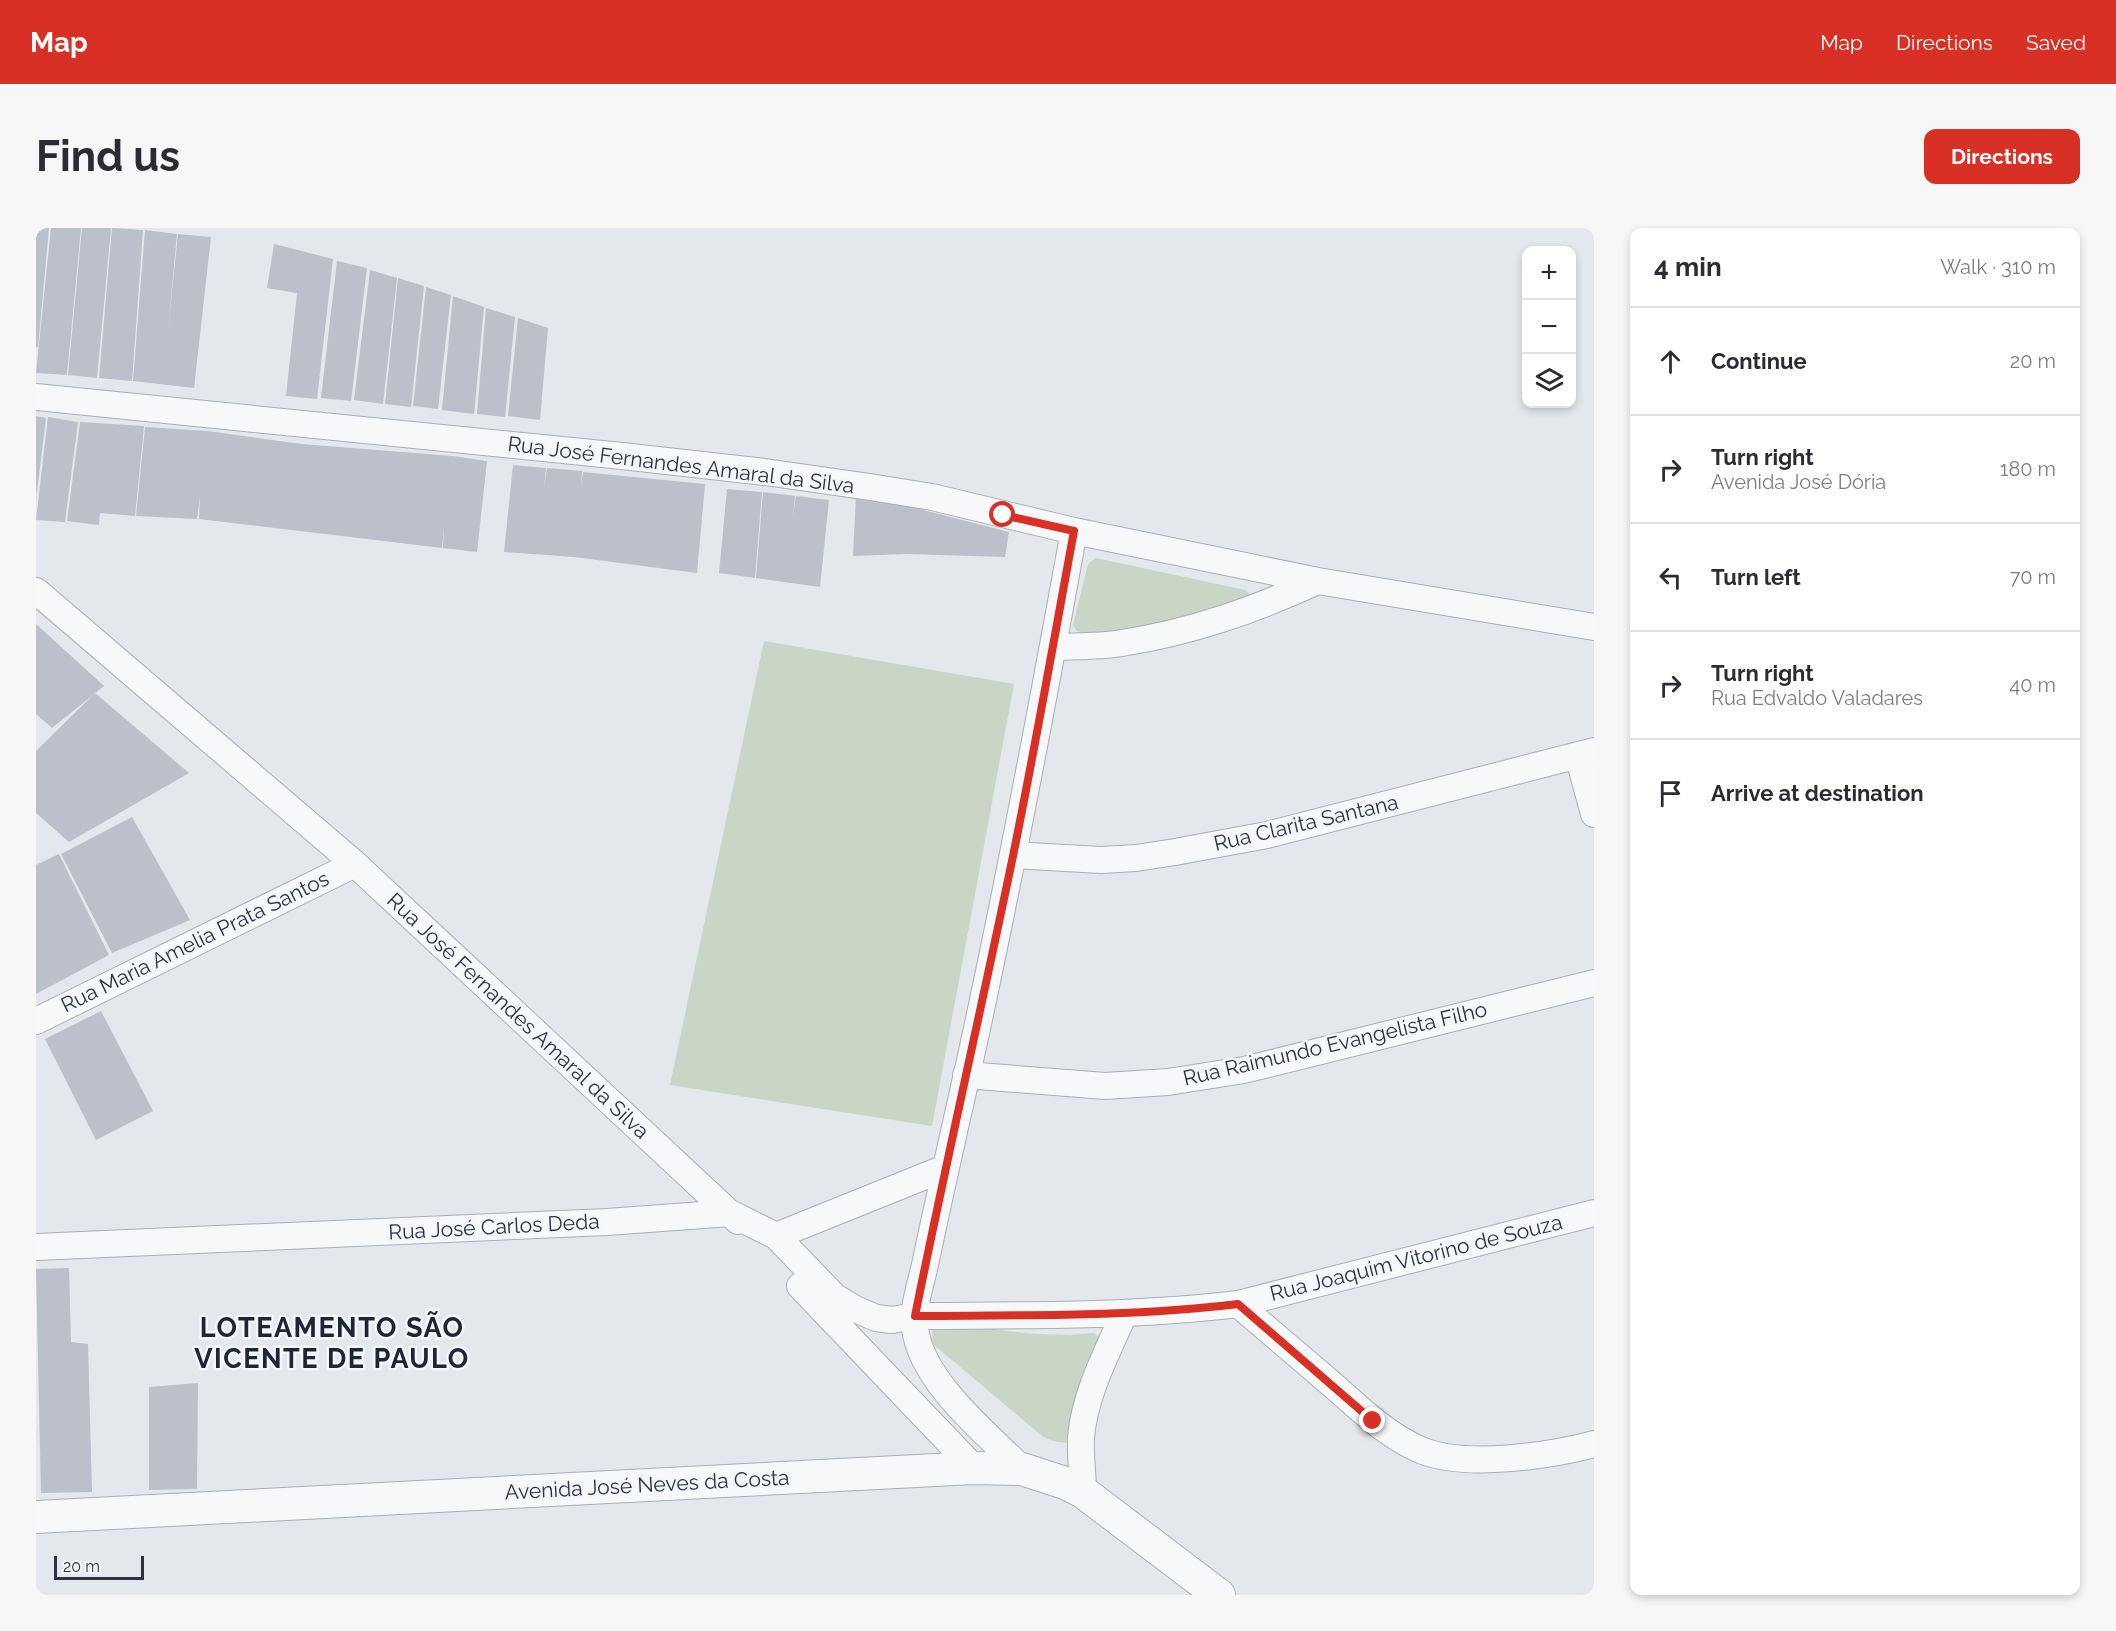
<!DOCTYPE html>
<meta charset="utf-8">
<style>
body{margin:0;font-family:Raleway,sans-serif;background:#f7f7f7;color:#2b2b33}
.controls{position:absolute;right:18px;top:18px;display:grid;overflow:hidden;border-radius:12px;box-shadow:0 3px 9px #0003}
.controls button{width:54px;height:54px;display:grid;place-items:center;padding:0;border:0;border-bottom:2px solid #e1e1e2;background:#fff;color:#2b2b33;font:30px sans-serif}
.scale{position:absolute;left:18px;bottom:15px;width:90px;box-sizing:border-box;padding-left:6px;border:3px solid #2b3445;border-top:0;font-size:16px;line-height:21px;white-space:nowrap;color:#2b3445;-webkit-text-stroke:4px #f4f6f9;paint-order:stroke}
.stop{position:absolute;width:18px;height:18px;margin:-14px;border:4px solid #d93025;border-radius:50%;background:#fff}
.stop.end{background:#d93025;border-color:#fff;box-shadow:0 2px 6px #0008}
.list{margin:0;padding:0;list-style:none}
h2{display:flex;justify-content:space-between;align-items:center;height:78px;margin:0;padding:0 24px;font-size:26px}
h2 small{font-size:20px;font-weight:400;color:#7c7c81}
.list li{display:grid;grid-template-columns:39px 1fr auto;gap:18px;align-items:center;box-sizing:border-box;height:108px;padding:0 24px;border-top:2px solid #e1e1e2}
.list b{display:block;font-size:22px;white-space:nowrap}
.list p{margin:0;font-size:20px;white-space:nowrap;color:#7c7c81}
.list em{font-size:20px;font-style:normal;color:#7c7c81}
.icon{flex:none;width:33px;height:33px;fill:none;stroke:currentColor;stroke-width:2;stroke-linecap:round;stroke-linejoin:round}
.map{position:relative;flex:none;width:1558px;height:1367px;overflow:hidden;border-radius:12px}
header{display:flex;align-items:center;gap:36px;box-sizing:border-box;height:84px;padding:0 30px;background:#d93025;color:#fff}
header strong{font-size:28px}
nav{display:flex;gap:33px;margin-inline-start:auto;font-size:21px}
.intro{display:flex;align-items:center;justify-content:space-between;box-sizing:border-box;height:144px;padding:0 36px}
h1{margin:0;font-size:42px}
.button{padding:15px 27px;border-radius:12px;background:#d93025;color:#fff;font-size:21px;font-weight:700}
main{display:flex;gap:36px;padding:0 36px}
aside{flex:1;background:#fff;border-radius:12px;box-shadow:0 3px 9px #0003}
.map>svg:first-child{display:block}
.green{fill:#c9d6c5}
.building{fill:#bbc0ca}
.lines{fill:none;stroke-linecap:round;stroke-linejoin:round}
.minor-casing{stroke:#a9aeb7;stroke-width:28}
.tertiary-casing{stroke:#a9aeb7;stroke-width:34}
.minor{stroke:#f7f8fa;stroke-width:26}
.tertiary{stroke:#f7f8fa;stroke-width:32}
.route{stroke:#d93025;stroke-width:8}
.labels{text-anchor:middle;stroke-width:5;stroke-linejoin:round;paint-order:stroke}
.street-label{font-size:21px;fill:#2b3445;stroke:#f4f6f9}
.district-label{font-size:27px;font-weight:bold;letter-spacing:1.5px;fill:#1d2536;stroke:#f4f6f9}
</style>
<header>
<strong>Map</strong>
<nav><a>Map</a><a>Directions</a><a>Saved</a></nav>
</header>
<div class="intro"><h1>Find us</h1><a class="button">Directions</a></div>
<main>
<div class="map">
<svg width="1558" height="1367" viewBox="0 0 1558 1367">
<rect width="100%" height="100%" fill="#e4e7ec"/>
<!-- green -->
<path class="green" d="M 1060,330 L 1209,362 L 1215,367 L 1207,375 L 1082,406 L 1059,407 L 1041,403 L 1037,397 L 1052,336 Z
M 728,413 L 978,456 L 896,898 L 634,857 Z
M 904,1094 C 954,1100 1007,1111 1058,1105 L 1067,1112 L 1040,1212 C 1028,1217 1017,1214 1006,1208 L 897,1116 C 896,1106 894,1100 904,1094 Z"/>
<!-- building -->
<path class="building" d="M 0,0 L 13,0 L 2,119 L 0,119 Z
M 15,0 L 45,0 L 31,147 L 0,145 Z
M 46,0 L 75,0 L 61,150 L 32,147 Z
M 76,0 L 107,2 L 96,153 L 63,150 Z
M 109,2 L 141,6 L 132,102 L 142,6 L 175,9 L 158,160 L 97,153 Z
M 238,16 L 297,31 L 281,171 L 250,168 L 261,65 L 231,60 Z
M 301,33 L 331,40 L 315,173 L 285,170 Z
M 334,42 L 361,50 L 347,176 L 318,172 Z
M 362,50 L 388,58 L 375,179 L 349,176 Z
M 390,59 L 415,67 L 402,181 L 377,178 Z
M 417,68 L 448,79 L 438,186 L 406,182 Z
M 450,80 L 479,89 L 469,189 L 441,186 Z
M 482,90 L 512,100 L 504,192 L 472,188 Z
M 0,188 L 10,190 L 1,264 L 0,264 Z
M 12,189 L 42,194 L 29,294 L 0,292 Z
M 44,194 L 108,198 L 99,288 L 64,285 L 63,297 L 31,293 Z
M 109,199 L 172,203 L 265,216 L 417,228 L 451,233 L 441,324 L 407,320 L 408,298 L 406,320 L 163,291 L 164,268 L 161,291 L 100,288 Z
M 477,237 L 510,240 L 508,260 L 511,240 L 546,243 L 545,257 L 547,244 L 669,256 L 661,345 L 538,329 L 468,324 Z
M 691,261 L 726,264 L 719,350 L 683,345 Z
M 727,264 L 759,268 L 757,288 L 760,268 L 793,272 L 784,359 L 720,350 Z
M 820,268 L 883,281 L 973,304 L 969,329 L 871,326 L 817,328 Z
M 0,396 L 68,458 L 59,465 L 153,545 L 33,614 L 0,585 L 0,523 L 57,467 L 16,500 L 0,486 Z
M 96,589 L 154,692 L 76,725 L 25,626 Z
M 23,626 L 73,727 L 0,766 L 0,637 Z
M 65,783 L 117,883 L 60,912 L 9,811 Z
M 33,1040 L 35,1114 L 52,1116 L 56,1264 L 5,1265 L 0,1041 Z
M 162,1155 L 161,1261 L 113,1262 L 113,1159 Z"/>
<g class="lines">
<defs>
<path id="minor" d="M 0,169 L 586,228 L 729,244 L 834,259 L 896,269 L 1038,303 L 1282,353 L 1558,399
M 0,363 L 319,636 L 702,993
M 1017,419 C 1039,418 1063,419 1086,415 C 1156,404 1218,382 1282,353
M 1542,527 L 1558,586
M 977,627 L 1065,632 L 1100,630 L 1139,624 L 1231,607 L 1558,523
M 0,793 L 319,636
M 930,847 L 1069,858 L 1132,854 L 1208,842 L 1558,755
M 740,1008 L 909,940
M 0,1019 L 571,994 L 694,985 L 740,1008 L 799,1069 L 819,1081 L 840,1090 L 856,1092 L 879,1088 C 987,1087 1095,1089 1202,1076 L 1558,985
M 764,1058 L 938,1240
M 1202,1076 C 1234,1103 1266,1131 1299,1159 C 1326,1183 1353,1209 1387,1223 C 1432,1240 1512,1228 1558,1216
M 986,1241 C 950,1205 885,1153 879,1100 C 876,1078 886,1053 890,1032 C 903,970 917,908 931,846 C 971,666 1005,485 1038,303
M 1047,1264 C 1047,1246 1044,1227 1045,1209 C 1049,1165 1071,1125 1088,1086"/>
<path id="tertiary" d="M 0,1289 L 938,1240 L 986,1241 L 1029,1255 L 1047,1264 L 1183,1367"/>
</defs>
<!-- minor casing -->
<use href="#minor" class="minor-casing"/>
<!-- tertiary casing -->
<use href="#tertiary" class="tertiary-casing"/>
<!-- minor -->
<use href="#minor" class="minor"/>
<!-- tertiary -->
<use href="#tertiary" class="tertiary"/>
</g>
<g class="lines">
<!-- route -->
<path class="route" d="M 967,287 L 1038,303 C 1018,411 999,520 977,628 C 945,782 910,934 879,1088 C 987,1087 1095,1089 1202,1076 L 1337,1193"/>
</g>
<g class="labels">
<!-- street labels -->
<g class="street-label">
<text transform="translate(645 237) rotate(7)" y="7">Rua José Fernandes Amaral da Silva</text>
<text transform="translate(1270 595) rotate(-13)" y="7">Rua Clarita Santana</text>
<text transform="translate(159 714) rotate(-26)" y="7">Rua Maria Amelia Prata Santos</text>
<text transform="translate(482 788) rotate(43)" y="7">Rua José Fernandes Amaral da Silva</text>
<text transform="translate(1299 816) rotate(-13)" y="7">Rua Raimundo Evangelista Filho</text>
<text transform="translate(458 999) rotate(-3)" y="7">Rua José Carlos Deda</text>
<text transform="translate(1380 1030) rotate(-14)" y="7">Rua Joaquim Vitorino de Souza</text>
<text transform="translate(611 1257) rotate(-3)" y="7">Avenida José Neves da Costa</text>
</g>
<!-- district labels -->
<g class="district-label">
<text x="296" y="1109">LOTEAMENTO SÃO<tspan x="296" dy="31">VICENTE DE PAULO</tspan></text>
</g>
</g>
</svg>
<div class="controls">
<button>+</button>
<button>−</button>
<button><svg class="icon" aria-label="layers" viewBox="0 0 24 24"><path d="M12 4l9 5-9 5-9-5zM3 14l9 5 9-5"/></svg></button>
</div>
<div class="scale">20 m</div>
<div class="stop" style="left:967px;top:287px"></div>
<div class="stop end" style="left:1337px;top:1193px"></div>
</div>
<aside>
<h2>4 min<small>Walk · 310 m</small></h2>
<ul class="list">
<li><svg class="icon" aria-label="ahead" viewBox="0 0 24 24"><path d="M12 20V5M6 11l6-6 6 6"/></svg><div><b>Continue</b></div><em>20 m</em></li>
<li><svg class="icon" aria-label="right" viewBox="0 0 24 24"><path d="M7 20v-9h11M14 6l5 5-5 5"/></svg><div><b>Turn right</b><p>Avenida José Dória</p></div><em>180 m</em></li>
<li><svg class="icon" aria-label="left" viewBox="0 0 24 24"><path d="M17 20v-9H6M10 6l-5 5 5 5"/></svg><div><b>Turn left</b></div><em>70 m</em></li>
<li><svg class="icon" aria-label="right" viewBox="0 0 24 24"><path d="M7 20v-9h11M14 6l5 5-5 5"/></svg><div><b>Turn right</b><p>Rua Edvaldo Valadares</p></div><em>40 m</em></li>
<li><svg class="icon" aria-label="arrive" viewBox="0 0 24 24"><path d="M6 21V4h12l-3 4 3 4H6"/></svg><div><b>Arrive at destination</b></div></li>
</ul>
</aside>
</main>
